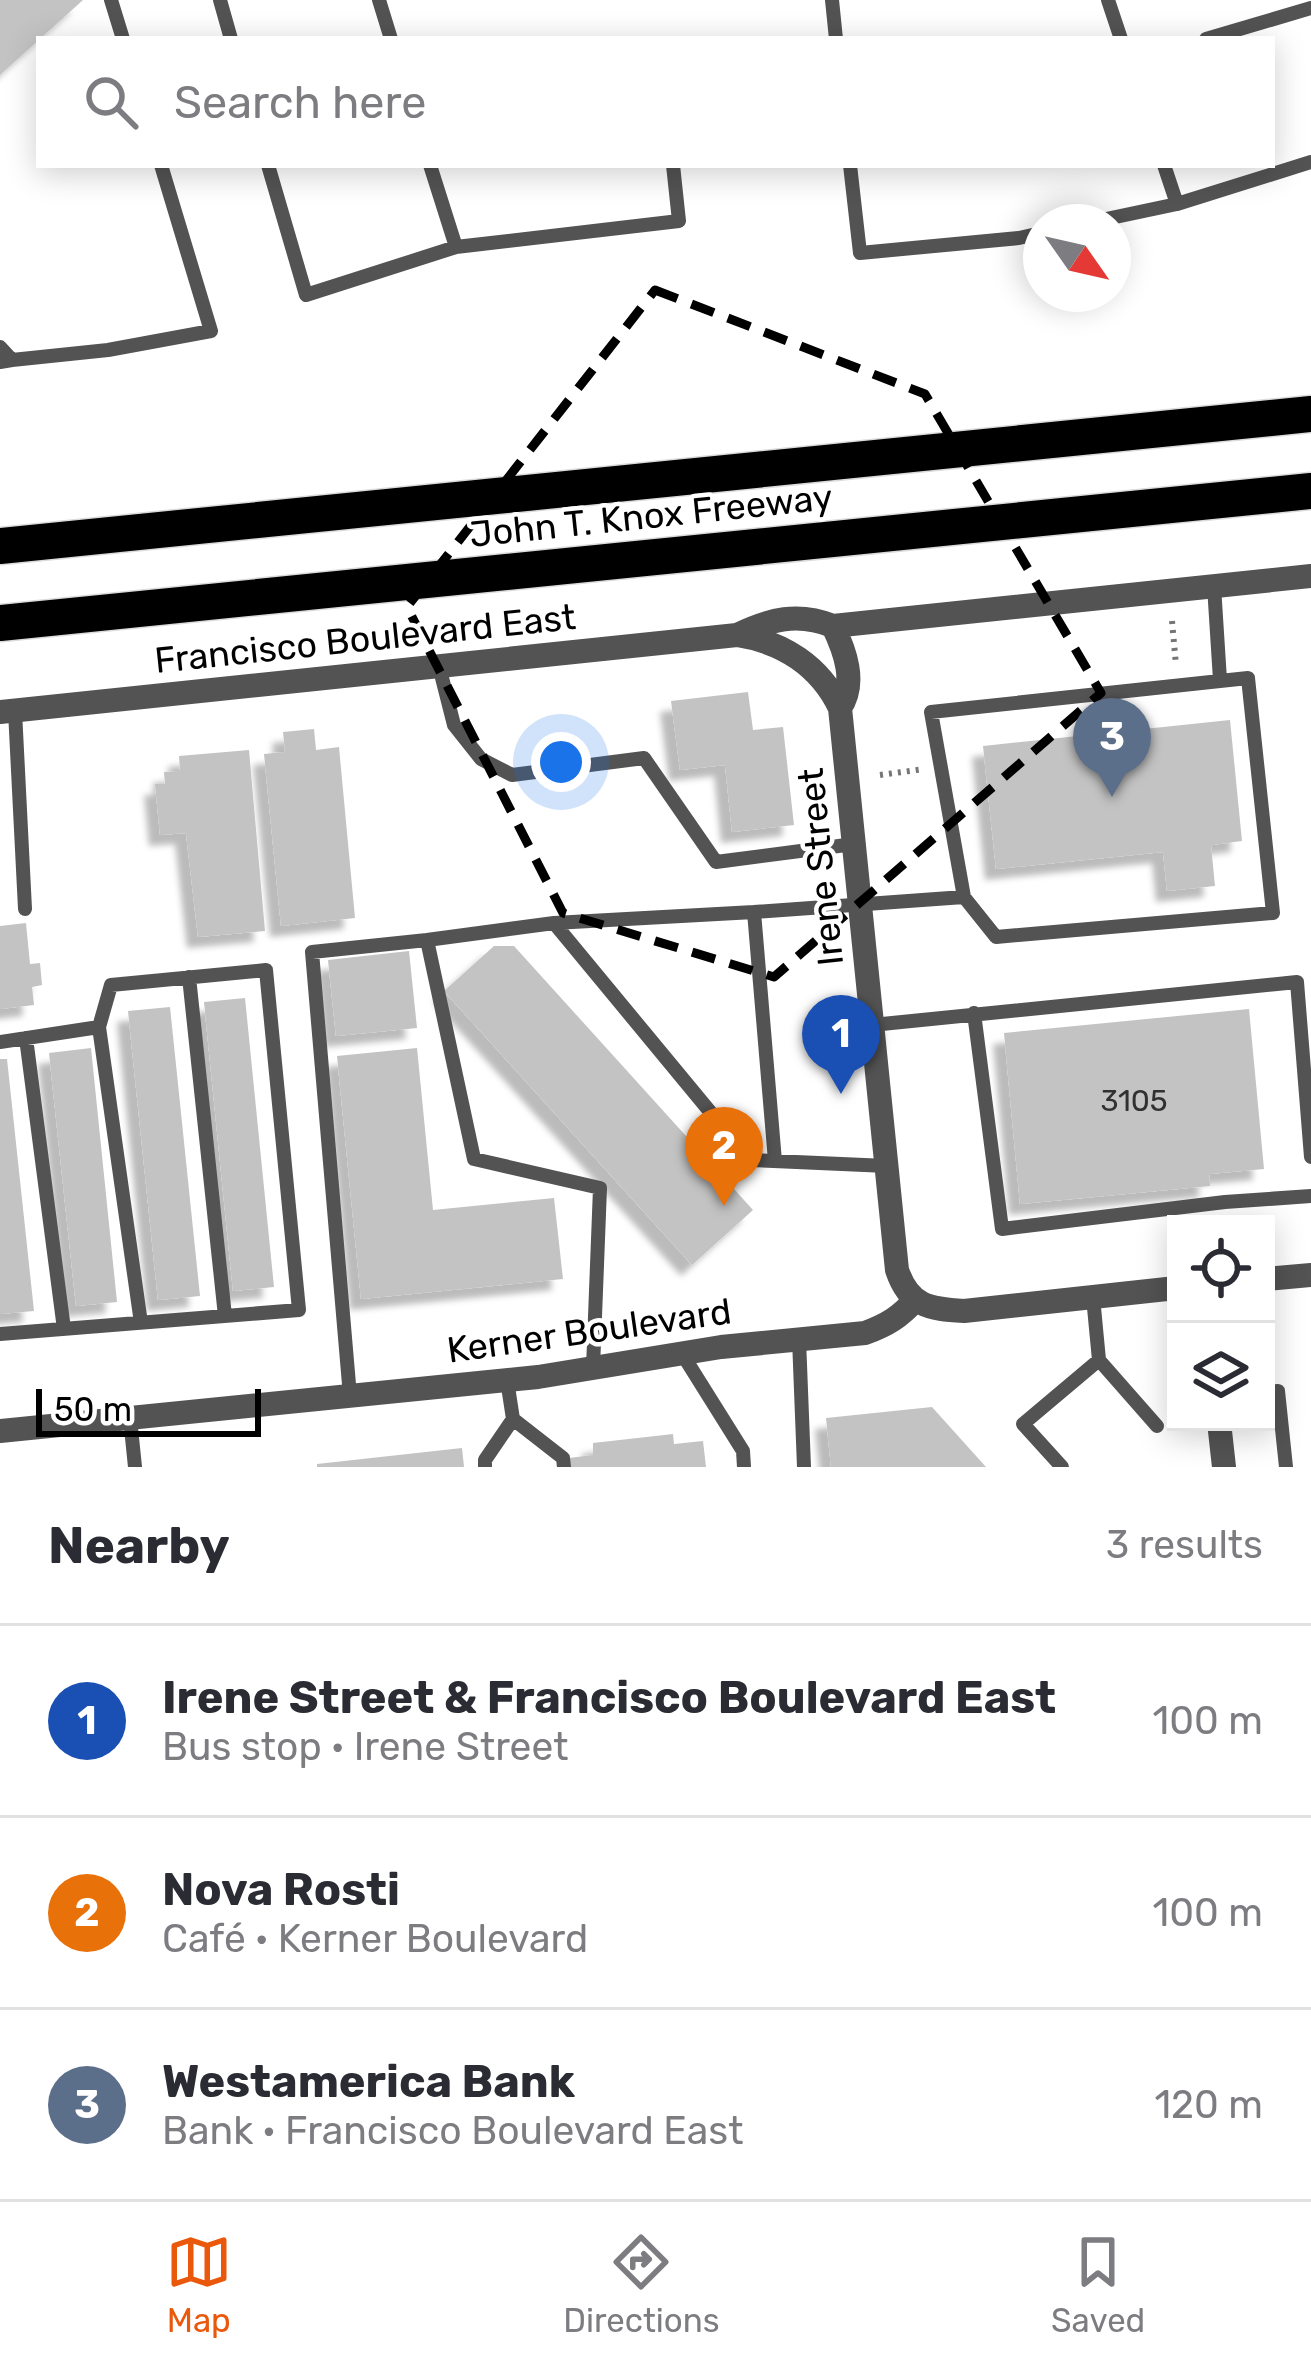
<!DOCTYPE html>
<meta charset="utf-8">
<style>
body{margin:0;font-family:Rubik,sans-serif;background:#f2f2f3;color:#2b2b33}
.controls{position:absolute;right:36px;bottom:36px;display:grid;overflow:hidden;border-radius:0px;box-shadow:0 6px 30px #0003}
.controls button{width:108px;height:108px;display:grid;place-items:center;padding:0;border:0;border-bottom:3px solid #e1e1e2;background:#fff;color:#2b2b33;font:60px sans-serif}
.compass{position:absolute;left:1023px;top:204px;width:108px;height:108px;border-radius:50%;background:#fff;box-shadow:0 6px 30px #0003;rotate:124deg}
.scale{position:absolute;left:36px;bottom:30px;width:225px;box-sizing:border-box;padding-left:12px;border:6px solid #000;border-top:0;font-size:33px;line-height:42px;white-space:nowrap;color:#000;-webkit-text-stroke:9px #fff;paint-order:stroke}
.you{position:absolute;left:561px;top:762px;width:42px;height:42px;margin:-30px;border:9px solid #fff;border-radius:50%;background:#1a73e8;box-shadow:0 0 0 18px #1a73e833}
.badge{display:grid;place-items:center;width:78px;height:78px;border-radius:50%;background:#ea580c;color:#fff;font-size:39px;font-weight:700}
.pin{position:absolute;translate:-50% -99px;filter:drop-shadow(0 3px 6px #0008)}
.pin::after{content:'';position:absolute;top:63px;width:42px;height:36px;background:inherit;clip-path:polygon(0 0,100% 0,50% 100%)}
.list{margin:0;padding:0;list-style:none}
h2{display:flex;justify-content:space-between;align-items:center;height:156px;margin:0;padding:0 48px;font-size:51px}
h2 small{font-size:39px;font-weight:400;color:#7c7c81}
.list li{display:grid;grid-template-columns:78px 1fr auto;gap:36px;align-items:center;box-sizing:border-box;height:192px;padding:0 48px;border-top:3px solid #e1e1e2}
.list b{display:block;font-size:45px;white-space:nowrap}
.list p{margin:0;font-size:39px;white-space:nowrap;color:#7c7c81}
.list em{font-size:39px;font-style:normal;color:#7c7c81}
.icon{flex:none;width:66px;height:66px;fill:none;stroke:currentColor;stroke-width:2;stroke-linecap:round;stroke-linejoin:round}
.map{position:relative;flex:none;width:1311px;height:1467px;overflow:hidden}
.search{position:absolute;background:#fff;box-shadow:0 6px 30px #0003;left:36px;right:36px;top:36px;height:132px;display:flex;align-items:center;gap:30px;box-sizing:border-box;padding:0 42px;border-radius:0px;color:#7c7c81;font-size:45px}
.sheet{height:732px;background:#fff}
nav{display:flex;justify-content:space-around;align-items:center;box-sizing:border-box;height:168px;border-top:3px solid #e1e1e2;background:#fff;font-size:33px;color:#7c7c81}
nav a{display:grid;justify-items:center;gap:6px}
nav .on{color:#ea580c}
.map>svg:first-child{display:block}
.building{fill:#c3c3c3;filter:url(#shadow)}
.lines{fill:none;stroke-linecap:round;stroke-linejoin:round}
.motorway-casing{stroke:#dbdbdb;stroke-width:39}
.path{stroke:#757575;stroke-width:6;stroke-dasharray:3 6;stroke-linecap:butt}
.service{stroke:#535353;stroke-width:14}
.minor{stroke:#535353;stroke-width:24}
.tertiary{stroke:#535353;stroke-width:24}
.motorway{stroke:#000;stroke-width:36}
.marked{fill:none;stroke:#000;stroke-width:9;stroke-dasharray:24 15;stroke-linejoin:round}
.labels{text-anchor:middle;stroke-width:9;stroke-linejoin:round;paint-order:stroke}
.number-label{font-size:30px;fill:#313131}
.street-label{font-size:36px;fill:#000;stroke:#fff}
</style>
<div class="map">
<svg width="1311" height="1467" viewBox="0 0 1311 1467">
<defs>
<filter id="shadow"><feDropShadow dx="-11" dy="11" stdDeviation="3" flood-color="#0004"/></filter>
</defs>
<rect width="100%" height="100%" fill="#fff"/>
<!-- building -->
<path class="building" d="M 0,0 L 83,0 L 0,75 Z
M 748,692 L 753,730 L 783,727 L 794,825 L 732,832 L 725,765 L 680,770 L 671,701 Z
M 1230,720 L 1242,841 L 1211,845 L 1215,886 L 1167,891 L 1163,852 L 996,869 L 983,746 Z
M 314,729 L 316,750 L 339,747 L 355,918 L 281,926 L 264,754 L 285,752 L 283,732 Z
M 249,750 L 265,931 L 198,937 L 186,833 L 160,835 L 155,784 L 165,784 L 164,772 L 180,771 L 179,756 Z
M 26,923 L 30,964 L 40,963 L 42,985 L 32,987 L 34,1005 L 0,1009 L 0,926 Z
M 494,946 L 514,946 L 753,1210 L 692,1265 L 444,991 Z
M 409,951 L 417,1028 L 336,1036 L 328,960 Z
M 245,998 L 274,1287 L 233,1291 L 204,1002 Z
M 170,1007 L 200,1296 L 158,1300 L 128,1011 Z
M 1249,1009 L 1264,1169 L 1209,1174 L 1210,1186 L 1020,1204 L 1004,1033 Z
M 91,1048 L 117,1302 L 76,1306 L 49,1053 Z
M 417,1048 L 433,1210 L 554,1198 L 563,1279 L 361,1299 L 337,1056 Z
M 0,1059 L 7,1059 L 34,1311 L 0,1314 Z
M 932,1407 L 986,1467 L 831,1467 L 826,1418 Z
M 673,1434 L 674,1444 L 703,1441 L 706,1467 L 570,1467 L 569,1458 L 593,1455 L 593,1443 Z
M 462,1448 L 464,1467 L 317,1467 L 317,1464 Z"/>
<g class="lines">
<defs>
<path id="motorway" d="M 0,546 L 1311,414
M 0,623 L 1311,491"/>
</defs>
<!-- motorway casing -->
<use href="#motorway" class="motorway-casing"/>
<!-- path -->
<path class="path" d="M 1172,621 L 1176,665
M 880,775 L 924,769"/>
<!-- service -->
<path class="service" d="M 111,0 L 123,39
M 220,0 L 231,39
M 379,0 L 391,39
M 832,0 L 836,39
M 1108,0 L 1121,39
M 1206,39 L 1311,8
M 268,165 L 306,295 L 456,247 L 679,221 L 673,165
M 430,165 L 456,247
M 850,165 L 860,253 L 1019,238 L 1041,233
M 1164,165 L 1177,204 L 1311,162
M 1092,222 L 1177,204
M 0,347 L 12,360 L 0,362
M 12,360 L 108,350 L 211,331 L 161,165
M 1214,586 L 1220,680
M 439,666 L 454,725 L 481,759 L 512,775 L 644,758 L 716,862 L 854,844
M 1248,678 L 1273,913 L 996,937 L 964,897 L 931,712 Z
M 15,711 L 25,909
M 554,923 L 754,912
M 189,977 L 225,1316
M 974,1013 L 1002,1229 L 1225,1202 L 1311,1196
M 872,1025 L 1297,982 L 1311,1157
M 99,1027 L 141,1323
M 26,1038 L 64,1329
M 0,1042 L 99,1027 L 111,985 L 266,970 L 299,1310 L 0,1334
M 775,1161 L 754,912 L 964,897
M 1093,1297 L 1099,1360 L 1157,1426
M 799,1339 L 804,1467
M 681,1352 L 743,1451 L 744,1467
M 593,1368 L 600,1188 L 474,1159 L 427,940 L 554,923 L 750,1160 L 887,1166
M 507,1380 L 513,1419 L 563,1458 L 564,1467
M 1266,1392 L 1278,1391 L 1286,1467
M 350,1396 L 312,952 L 427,940
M 130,1418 L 135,1467
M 485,1467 L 485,1460 L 513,1419
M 1062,1467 L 1023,1424 L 1099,1360"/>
<!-- minor -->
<path class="minor" d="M 1219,1422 L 1224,1467
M 0,1431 L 538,1377 L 721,1347 L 865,1333 C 887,1325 900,1317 915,1300"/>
<!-- tertiary -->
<path class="tertiary" d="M 833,626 C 845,651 857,683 840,708
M 737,635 C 770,619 798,612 833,626 L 1311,576
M 0,712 L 737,635 C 783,642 820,666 840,708 L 897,1270 C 909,1306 929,1309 964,1311 L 1176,1288
M 1266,1279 L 1311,1275"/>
<!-- motorway -->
<use href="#motorway" class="motorway"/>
</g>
<!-- marked area -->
<path class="marked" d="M 655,290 L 925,394 L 1101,693 L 774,977 L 563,913 L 407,607 Z"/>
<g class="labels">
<!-- number labels -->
<g class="number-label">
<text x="1134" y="1111">3105</text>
</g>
<!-- street labels -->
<g class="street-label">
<text transform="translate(651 515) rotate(-6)" y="13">John T. Knox Freeway</text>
<text transform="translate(365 638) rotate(-6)" y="13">Francisco Boulevard East</text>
<text transform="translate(820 867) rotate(-96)" y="13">Irene Street</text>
<text transform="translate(589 1330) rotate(-8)" y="13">Kerner Boulevard</text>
</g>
</g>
</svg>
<div class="controls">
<button><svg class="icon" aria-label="locate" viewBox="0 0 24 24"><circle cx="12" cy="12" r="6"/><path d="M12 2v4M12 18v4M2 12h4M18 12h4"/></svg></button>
<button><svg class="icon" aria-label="layers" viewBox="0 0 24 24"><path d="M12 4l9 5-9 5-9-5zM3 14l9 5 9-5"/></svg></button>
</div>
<svg class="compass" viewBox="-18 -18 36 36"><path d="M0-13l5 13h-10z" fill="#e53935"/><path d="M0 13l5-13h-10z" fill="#7c7c81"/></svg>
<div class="scale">50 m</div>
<div class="you"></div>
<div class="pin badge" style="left:841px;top:1094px;background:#1a4fb4">1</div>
<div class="pin badge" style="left:724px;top:1206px;background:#e8710a">2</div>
<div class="pin badge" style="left:1112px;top:797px;background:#5c6f8a">3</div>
<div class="search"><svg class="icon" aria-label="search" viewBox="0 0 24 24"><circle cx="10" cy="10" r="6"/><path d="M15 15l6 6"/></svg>Search here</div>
</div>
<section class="sheet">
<h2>Nearby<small>3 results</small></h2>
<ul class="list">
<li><span class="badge" style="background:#1a4fb4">1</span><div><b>Irene Street &amp; Francisco Boulevard East</b><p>Bus stop · Irene Street</p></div><em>100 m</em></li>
<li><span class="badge" style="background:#e8710a">2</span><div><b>Nova Rosti</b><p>Café · Kerner Boulevard</p></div><em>100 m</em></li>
<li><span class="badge" style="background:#5c6f8a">3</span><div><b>Westamerica Bank</b><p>Bank · Francisco Boulevard East</p></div><em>120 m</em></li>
</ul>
</section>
<nav>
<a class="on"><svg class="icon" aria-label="map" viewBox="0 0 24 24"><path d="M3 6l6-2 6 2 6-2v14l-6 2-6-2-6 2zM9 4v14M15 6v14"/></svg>Map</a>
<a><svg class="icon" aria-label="directions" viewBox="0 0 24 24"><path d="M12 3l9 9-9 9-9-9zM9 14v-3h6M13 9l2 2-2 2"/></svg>Directions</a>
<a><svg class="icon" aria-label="saved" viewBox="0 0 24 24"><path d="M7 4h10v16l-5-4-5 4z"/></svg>Saved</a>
</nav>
